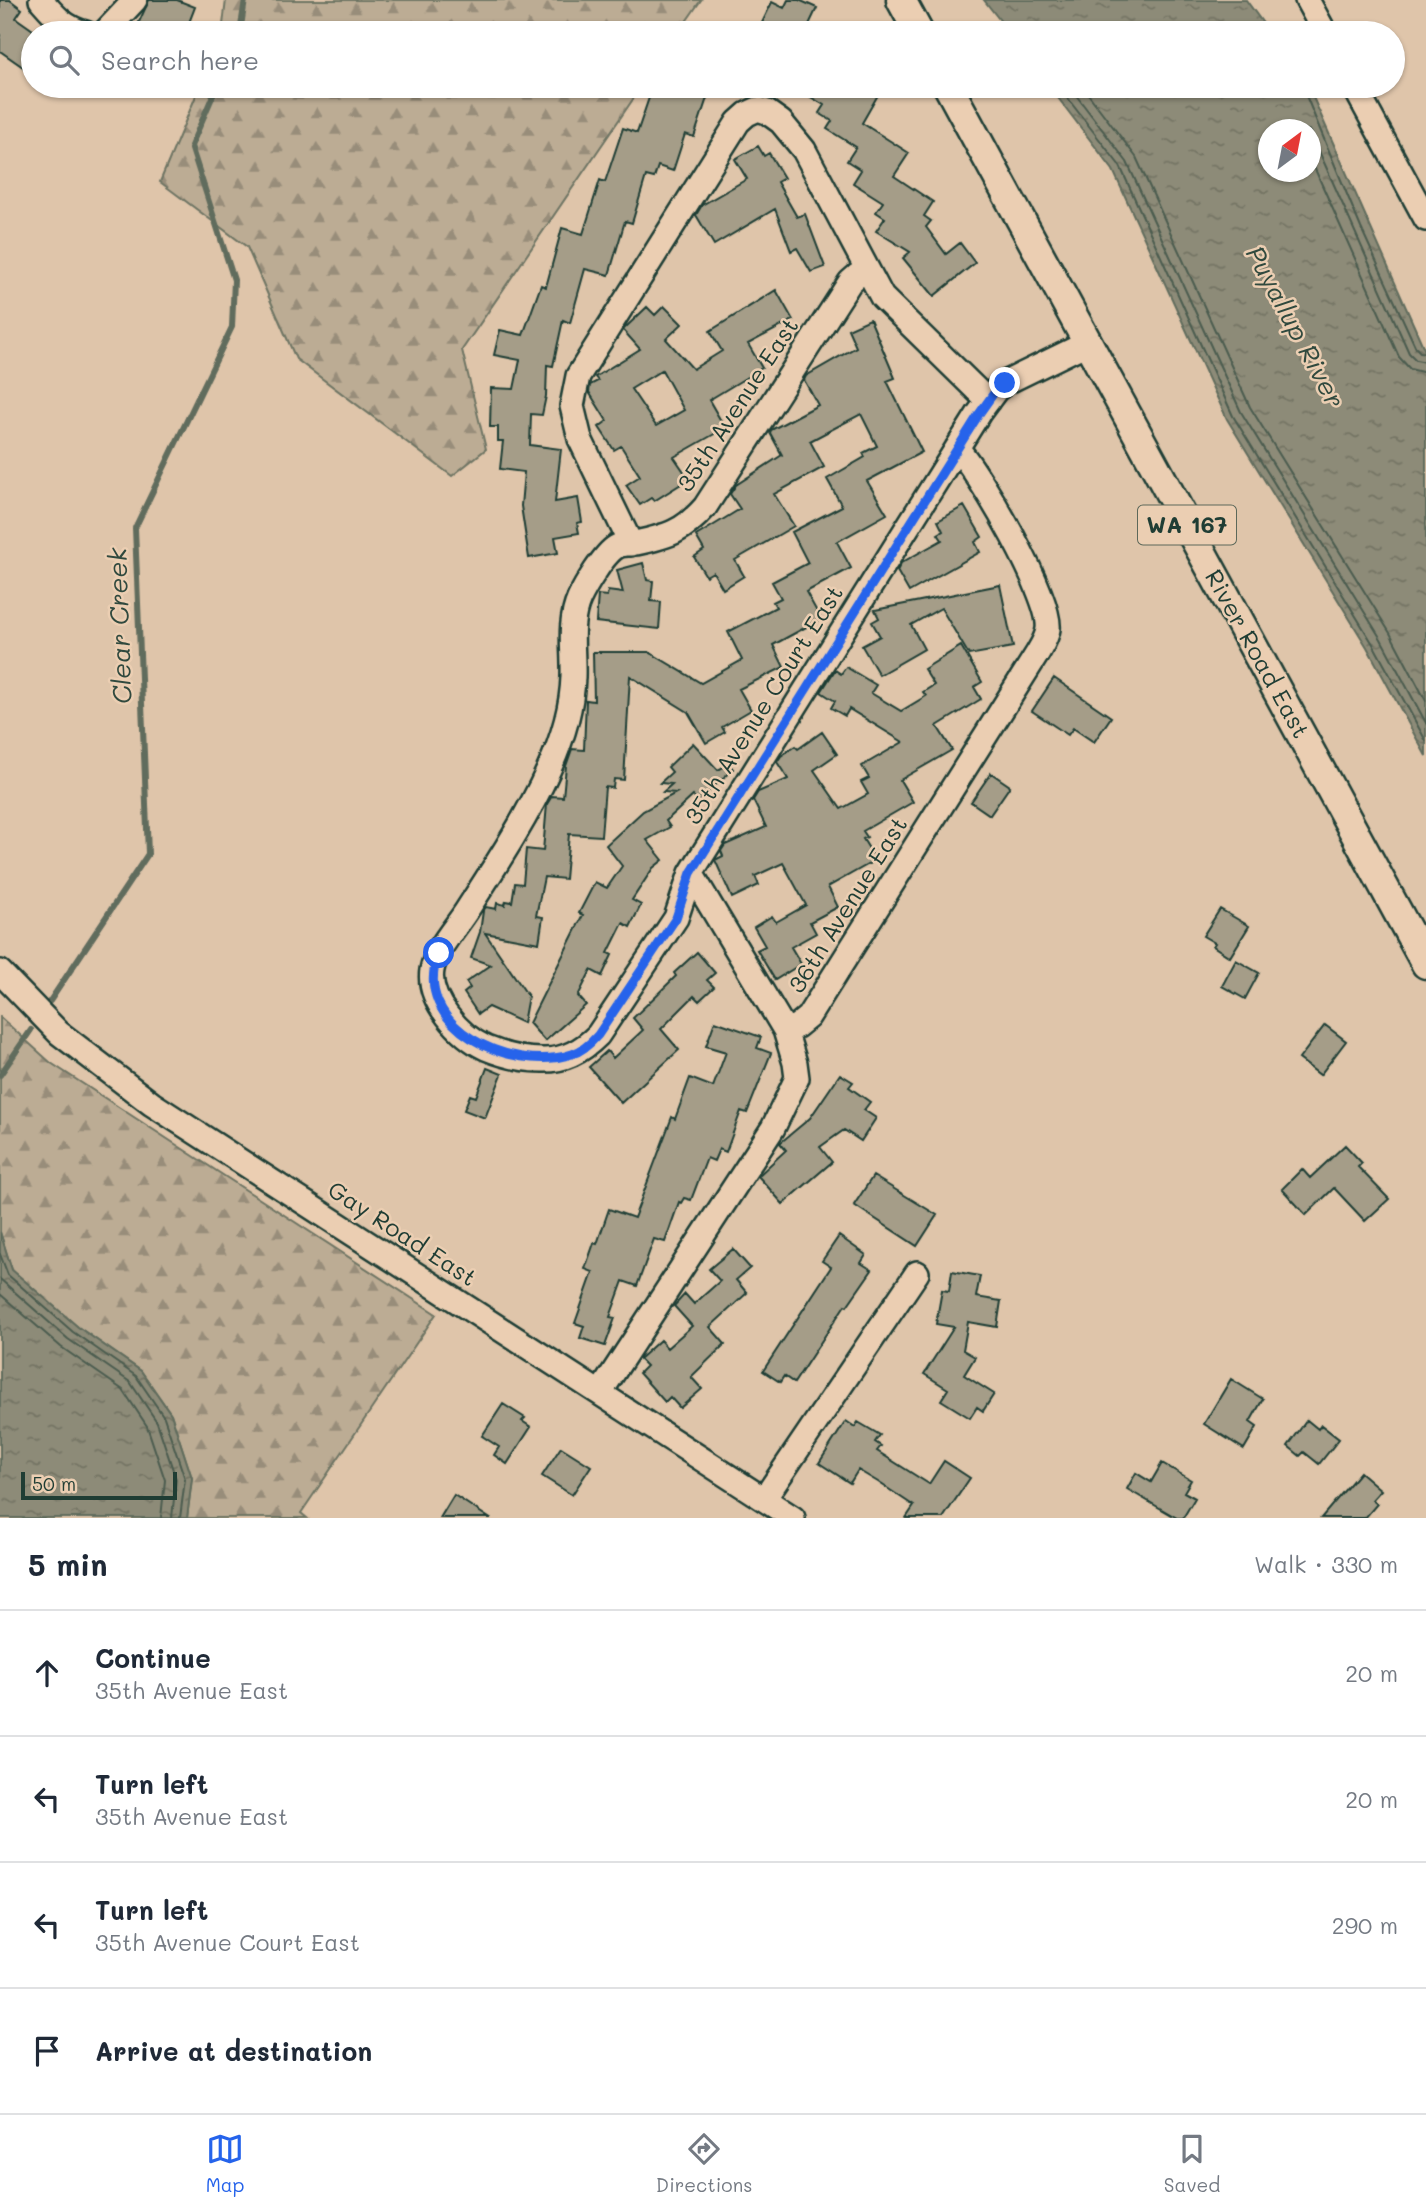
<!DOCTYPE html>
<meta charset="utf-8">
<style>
body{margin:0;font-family:Mali,sans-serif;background:#f6f6f7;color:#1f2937}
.compass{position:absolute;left:1258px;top:119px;width:63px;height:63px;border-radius:50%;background:#fff;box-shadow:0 2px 5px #0004;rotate:32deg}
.scale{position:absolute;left:21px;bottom:18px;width:156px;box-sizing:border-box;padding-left:7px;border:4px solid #1f3d34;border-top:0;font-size:19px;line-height:24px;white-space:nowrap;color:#1f3d34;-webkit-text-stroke:5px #ebceb2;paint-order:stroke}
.stop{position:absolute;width:21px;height:21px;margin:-16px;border:5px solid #2563eb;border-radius:50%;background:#fff}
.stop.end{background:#2563eb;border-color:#fff;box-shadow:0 2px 7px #0008}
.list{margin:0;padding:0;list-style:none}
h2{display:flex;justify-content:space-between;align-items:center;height:91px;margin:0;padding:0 28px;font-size:30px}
h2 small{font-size:23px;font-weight:400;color:#747a83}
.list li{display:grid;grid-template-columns:46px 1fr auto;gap:21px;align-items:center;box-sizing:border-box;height:126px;padding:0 28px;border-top:2px solid #e0e1e3}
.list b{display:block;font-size:26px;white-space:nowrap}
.list p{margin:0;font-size:23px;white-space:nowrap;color:#747a83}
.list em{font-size:23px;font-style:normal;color:#747a83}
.icon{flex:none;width:38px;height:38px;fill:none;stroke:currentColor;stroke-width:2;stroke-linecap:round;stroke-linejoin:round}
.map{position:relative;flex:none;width:1426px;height:1518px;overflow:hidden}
.search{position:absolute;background:#fff;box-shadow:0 2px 5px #0004;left:21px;right:21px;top:21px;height:77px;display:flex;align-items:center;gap:18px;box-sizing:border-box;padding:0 24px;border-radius:38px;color:#747a83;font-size:26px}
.sheet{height:595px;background:#fff}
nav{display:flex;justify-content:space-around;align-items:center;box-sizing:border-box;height:98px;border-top:2px solid #e0e1e3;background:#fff;font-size:19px;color:#747a83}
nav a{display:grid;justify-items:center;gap:4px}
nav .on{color:#2563eb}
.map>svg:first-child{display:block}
.forest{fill:url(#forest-firs);stroke:#6e7464;stroke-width:2}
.water{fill:url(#water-ripples);stroke:#616c5d;stroke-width:2;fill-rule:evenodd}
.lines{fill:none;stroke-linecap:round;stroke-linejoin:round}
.shore{stroke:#4b5c4f;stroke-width:2}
.stream{stroke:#616c5d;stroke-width:6}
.building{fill:#a59d88;stroke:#1f3d34;stroke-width:2;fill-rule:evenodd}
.minor-casing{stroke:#1f3d34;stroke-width:28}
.major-casing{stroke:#1f3d34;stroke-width:33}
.minor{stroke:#ebceb2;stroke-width:23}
.major{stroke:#ebceb2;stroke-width:28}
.route{stroke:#2563eb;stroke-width:9}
.labels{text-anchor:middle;stroke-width:5;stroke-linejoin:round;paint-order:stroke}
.shield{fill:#ebceb2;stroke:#5c685a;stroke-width:2}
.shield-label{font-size:23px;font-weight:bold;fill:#1f3d34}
.street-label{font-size:24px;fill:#1f3d34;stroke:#ebceb2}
.water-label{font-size:26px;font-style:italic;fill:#30493e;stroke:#ebceb2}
</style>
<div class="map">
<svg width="1426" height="1518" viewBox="0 0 1426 1518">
<defs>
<pattern id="forest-firs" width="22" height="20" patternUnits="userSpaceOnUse" patternTransform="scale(1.75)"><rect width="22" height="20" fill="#bcac94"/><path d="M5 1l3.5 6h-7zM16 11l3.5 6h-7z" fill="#988d7a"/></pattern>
<pattern id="water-ripples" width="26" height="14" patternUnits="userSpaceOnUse" patternTransform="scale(1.75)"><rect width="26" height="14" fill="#8d8b78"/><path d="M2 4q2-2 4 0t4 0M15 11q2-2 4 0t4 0" fill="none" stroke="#737363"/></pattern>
</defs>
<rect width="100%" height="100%" fill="#dfc5aa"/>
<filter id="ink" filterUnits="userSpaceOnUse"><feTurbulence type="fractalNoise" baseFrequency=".0143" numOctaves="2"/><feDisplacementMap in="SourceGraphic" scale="14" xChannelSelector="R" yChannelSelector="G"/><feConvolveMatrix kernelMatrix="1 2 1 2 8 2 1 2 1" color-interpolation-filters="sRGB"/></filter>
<g filter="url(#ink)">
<!-- forest -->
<path class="forest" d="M 226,0 L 701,0 L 678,33 L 222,33 Z
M 200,86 L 642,86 L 462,350 L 486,449 L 452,476 L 296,359 L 247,247 L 160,182 Z
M 0,1017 L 51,1063 L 436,1314 L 301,1513 L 307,1518 L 187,1518 L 192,1478 L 171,1414 L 141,1371 L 78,1327 L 12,1270 L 0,1232 Z"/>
<!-- water -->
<path class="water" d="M 984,0 L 1246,0 L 1270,33 L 1010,33 Z
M 1049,86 L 1308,86 L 1426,353 L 1426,756 L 1367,647 L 1227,419 L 1113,170 ZM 1268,130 L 1310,130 L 1310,172 L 1268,172 Z
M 0,1232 L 12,1270 L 78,1327 L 141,1371 L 171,1414 L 192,1478 L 187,1518 L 0,1518 Z"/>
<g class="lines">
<!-- shore -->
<path class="shore" d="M 1058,86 L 1120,166 L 1233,416 L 1373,644 L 1426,741
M 1069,86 L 1127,162 L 1241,412 L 1381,639 L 1426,723
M 1082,86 L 1136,157 L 1250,407 L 1390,633 L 1426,701
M 1302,86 L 1361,228 L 1416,348 L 1420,352 L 1426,353
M 1310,131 L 1409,353 L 1416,360 L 1426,362
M 1310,158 L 1399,357 L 1410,369 L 1426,373
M 0,1254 L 8,1275 L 73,1332 L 136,1376 L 164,1417 L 185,1479 L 180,1518
M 0,1279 L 68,1339 L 130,1382 L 157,1422 L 176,1479 L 172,1518
M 0,1294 L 61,1347 L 123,1390 L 147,1426 L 165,1480 L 161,1518"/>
<!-- stream -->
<path class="stream" d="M 240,33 L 245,0
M 50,1001 L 148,854 L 135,528 L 232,327 L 234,280 L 191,146 L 217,86
M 0,1075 L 31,1030"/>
</g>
<!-- building -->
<path class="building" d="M 0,0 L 10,0 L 22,9 L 16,18 L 33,30 L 33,74 L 0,51 Z
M 149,0 L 177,0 L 195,7 L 185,33 L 134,33 Z
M 788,0 L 799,0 L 817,8 L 805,33 L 775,33 L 760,27 L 772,2 L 784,8 Z
M 653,86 L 711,86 L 694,137 L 685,134 L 673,171 L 658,166 L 654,178 L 646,176 L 632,223 L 625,221 L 609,275 L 585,269 L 570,323 L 563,320 L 553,366 L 547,365 L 546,396 L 542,415 L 531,414 L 530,445 L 561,449 L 555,502 L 578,498 L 582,522 L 577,523 L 579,533 L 555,537 L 558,553 L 529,558 L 521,506 L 524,472 L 500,469 L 503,441 L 498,441 L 498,427 L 490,427 L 491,388 L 514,389 L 520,360 L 494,355 L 500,330 L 523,335 L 541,285 L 546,287 L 562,228 L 583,234 L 600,180 L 605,182 L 623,128 L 637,133 Z
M 792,86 L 862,86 L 878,95 L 862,123 L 909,153 L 894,176 L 933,202 L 924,216 L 931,221 L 926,227 L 946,254 L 960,243 L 975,263 L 934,296 L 903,258 L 910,252 L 876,231 L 885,218 L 876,212 L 883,202 L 853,183 L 861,170 L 847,161 L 856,147 L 827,129 L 832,121 L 819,113 L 824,105 Z
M 758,146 L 764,156 L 769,153 L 784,178 L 777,182 L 797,217 L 805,214 L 825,267 L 811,272 L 797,248 L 791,251 L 775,209 L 714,245 L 696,215 L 702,205 L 747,179 L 735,159 Z
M 776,290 L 793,320 L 748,344 L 762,368 L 709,400 L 725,428 L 674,457 L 689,479 L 654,501 L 651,498 L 640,505 L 626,485 L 640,476 L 621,446 L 614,450 L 599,427 L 607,421 L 589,392 L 590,385 L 598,381 L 595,377 L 640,349 L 623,330 L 626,327 L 647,307 L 655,315 L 664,306 L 682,324 L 666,339 L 693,369 L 722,351 L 710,331 ZM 662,370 L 684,410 L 656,426 L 631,389 Z
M 870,319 L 895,378 L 887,381 L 922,452 L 867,481 L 887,514 L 837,542 L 851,568 L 806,592 L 821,619 L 773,645 L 784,667 L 739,689 L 751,710 L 722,727 L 725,732 L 706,743 L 688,712 L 630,676 L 624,780 L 614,779 L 613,788 L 605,787 L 601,836 L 569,834 L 565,879 L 544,877 L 536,916 L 543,917 L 539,943 L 485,933 L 528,996 L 523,1023 L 488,1007 L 478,1014 L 464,993 L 470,988 L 466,982 L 491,965 L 471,958 L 480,932 L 483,911 L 486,907 L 496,909 L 497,903 L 505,905 L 506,901 L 512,902 L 515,883 L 523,884 L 526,849 L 543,851 L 547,804 L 552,796 L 563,797 L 566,766 L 572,749 L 584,750 L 586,700 L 594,701 L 593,652 L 649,652 L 701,683 L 742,660 L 728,632 L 776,607 L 773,602 L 781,598 L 772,582 L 808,563 L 792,532 L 842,506 L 827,479 L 865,457 L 863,453 L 877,446 L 861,414 L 810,441 L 824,467 L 774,494 L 794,526 L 735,560 L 744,576 L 723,589 L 713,572 L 706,576 L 694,557 L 704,550 L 696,536 L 740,509 L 730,494 L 736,485 L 782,455 L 770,433 L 771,430 L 818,405 L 804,380 L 806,376 L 856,347 L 848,329 Z
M 964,506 L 982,537 L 975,542 L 980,552 L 909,592 L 897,571 L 901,563 L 942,540 L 938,534 L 943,531 L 938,521 Z
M 643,563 L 647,580 L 653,581 L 651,601 L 661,602 L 659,629 L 596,622 L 598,595 L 607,596 L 608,591 L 623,593 L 617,570 Z
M 1000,585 L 1013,647 L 969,655 L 941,608 L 911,625 L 924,649 L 879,675 L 862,646 L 880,636 L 872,622 L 879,618 L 875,610 Z
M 961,646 L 982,682 L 974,687 L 981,699 L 937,726 L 952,750 L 900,780 L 913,802 L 863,831 L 867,837 L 863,839 L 876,860 L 828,887 L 838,907 L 810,922 L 816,933 L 791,947 L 801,964 L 775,980 L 757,950 L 765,946 L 754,927 L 772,916 L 776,922 L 806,905 L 783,863 L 755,876 L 759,885 L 732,898 L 715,860 L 723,856 L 721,851 L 725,845 L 766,827 L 753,800 L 758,792 L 788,779 L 777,762 L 781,756 L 795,746 L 798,749 L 822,732 L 837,754 L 814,770 L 841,809 L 868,794 L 861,782 L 869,778 L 862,766 L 903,742 L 849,709 L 845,716 L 831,708 L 835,701 L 821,692 L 835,670 L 841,674 L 846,667 L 876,685 L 871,693 L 901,711 L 926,696 L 923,692 L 934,685 L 924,669 Z
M 1054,678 L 1111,717 L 1094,742 L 1073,728 L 1068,735 L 1032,711 Z
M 693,743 L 718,770 L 729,764 L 733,769 L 698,801 L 693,796 L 666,821 L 670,827 L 647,840 L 663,860 L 653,868 L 632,900 L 641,905 L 630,927 L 623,923 L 608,953 L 612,955 L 602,976 L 591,970 L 578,996 L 586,1005 L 545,1041 L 529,1023 L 583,915 L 579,913 L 595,882 L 607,888 L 622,866 L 606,845 L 643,811 L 676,793 L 663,792 L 672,784 L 660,783 L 672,772 L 668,767 Z
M 991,773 L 1010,786 L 990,815 L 971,802 Z
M 1220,909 L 1249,926 L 1230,957 L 1213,946 L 1215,943 L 1203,936 Z
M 697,952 L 715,973 L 707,980 L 714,987 L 699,1001 L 694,996 L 661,1029 L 679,1050 L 621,1103 L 589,1067 L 607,1051 L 613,1058 L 643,1030 L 633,1018 L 676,976 L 674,973 Z
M 1236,960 L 1259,973 L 1245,999 L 1222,986 Z
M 715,1021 L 761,1037 L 757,1048 L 771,1053 L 747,1113 L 741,1111 L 726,1152 L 719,1149 L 714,1161 L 707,1158 L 691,1200 L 684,1198 L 681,1203 L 679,1202 L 665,1242 L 654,1239 L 637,1286 L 623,1281 L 610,1317 L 615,1318 L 605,1346 L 580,1338 L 584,1326 L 575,1323 L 593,1272 L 585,1269 L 594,1243 L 597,1244 L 609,1209 L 634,1218 L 672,1117 L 675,1119 L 690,1078 L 713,1087 L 726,1052 L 706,1046 Z
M 1325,1025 L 1346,1041 L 1320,1075 L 1299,1059 Z
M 487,1068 L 502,1074 L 485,1118 L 464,1110 L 470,1095 L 476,1097 Z
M 840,1074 L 853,1082 L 849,1087 L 870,1102 L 864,1110 L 876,1118 L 861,1141 L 844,1130 L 820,1147 L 832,1162 L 783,1204 L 758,1176 L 786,1150 L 780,1143 L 810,1118 Z
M 1345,1145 L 1362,1163 L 1358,1167 L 1389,1199 L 1365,1221 L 1334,1188 L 1306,1215 L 1282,1189 L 1302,1169 L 1310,1178 Z
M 873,1176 L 937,1215 L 917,1246 L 854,1205 Z
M 839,1236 L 866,1255 L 861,1263 L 872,1270 L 847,1306 L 845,1305 L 794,1383 L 784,1376 L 780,1382 L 763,1371 L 831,1267 L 822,1261 Z
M 733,1249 L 750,1268 L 736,1280 L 747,1293 L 710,1327 L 725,1344 L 691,1377 L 702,1389 L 680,1408 L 670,1397 L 665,1402 L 639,1373 L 646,1366 L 639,1359 L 660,1340 L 667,1348 L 692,1326 L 674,1306 L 685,1294 L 694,1304 L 720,1281 L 709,1269 Z
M 952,1271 L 980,1276 L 976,1297 L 1001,1301 L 997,1327 L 968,1322 L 963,1350 L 975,1357 L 964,1375 L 994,1394 L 983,1411 L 977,1407 L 970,1418 L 941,1400 L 948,1389 L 924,1374 L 954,1327 L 936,1324 L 942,1290 L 949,1291 Z
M 1231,1379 L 1263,1399 L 1250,1422 L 1257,1427 L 1244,1449 L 1204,1424 Z
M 503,1404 L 525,1418 L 522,1421 L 531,1427 L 507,1464 L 494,1455 L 499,1447 L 482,1436 Z
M 1307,1420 L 1318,1429 L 1321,1425 L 1339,1439 L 1319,1464 L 1304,1452 L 1300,1456 L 1288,1446 Z
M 846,1421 L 855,1427 L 858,1422 L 880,1435 L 875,1442 L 881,1446 L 877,1451 L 929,1484 L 944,1461 L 970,1478 L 943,1518 L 906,1518 L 914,1506 L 878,1482 L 858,1470 L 850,1483 L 819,1463 Z
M 561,1447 L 591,1466 L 572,1495 L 542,1476 Z
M 1162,1463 L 1191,1480 L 1184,1492 L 1195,1498 L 1183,1518 L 1177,1518 L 1127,1489 L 1136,1473 L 1151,1482 Z
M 1360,1472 L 1381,1490 L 1372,1500 L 1377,1504 L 1365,1518 L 1321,1518 Z
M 454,1495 L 489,1518 L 440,1518 Z"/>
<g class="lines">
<defs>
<path id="minor" d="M 41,0 C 55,16 65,28 86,33
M 1307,0 L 1325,33
M 104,33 L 135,0
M 1354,86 L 1426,219
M 868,272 L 858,275 L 850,282 L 705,507 C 683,532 668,536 636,543 C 630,544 621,544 616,547 C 604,554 585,586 579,599 C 568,624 574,650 573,677 C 572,708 562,740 549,769 C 527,818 496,865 467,910 C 455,929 436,948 432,970 C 427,1000 460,1036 486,1048 C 503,1055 524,1060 542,1060 C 564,1061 583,1050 598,1035 L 676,918 L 691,873 L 979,413 L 996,390 L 1005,383 L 1087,343
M 631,544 L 580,439 L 572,406 L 578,376 L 738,122 L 747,114 L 758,109 L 767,112 L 781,122 L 804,150 L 882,297 L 988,401
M 0,972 L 59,1033 L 152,1104 L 793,1518
M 785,1030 L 797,1026 L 808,1017 L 1037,654 C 1041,647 1047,638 1048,629 C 1052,597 980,474 957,448
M 600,1393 L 773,1128 L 797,1078 L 795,1063 L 785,1030 L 691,873
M 764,1499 L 917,1273"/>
<path id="major" d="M 901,0 L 919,33
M 948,86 L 1426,964"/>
</defs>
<!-- minor casing -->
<use href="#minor" class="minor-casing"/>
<!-- major casing -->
<use href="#major" class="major-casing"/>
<!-- minor -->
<use href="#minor" class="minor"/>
<!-- major -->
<use href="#major" class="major"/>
</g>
</g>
<g class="lines" filter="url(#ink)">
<!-- route -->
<path class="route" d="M 439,953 C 408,1026 512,1074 572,1054 C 583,1051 591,1043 598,1035 L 676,918 L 691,873 L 979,414 L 996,390 L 1005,383"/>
</g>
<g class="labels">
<!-- shield labels -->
<rect class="shield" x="1138" y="505.5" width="98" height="39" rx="5"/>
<g class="shield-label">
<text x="1187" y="533">WA 167</text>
</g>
<!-- street labels -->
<g class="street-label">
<text transform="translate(738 405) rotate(-57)" y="8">35th Avenue East</text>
<text transform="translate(1257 654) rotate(61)" y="8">River Road East</text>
<text transform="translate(764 705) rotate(-58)" y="8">35th Avenue Court East</text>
<text transform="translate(848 905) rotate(-58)" y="8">36th Avenue East</text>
<text transform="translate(402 1234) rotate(33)" y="8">Gay Road East</text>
</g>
<!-- water labels -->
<g class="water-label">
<text transform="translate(1295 327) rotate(62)" y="9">Puyallup River</text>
<text transform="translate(120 626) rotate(-92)" y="9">Clear Creek</text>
</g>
</g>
</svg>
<svg class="compass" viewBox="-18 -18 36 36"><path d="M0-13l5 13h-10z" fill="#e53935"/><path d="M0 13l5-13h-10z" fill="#747a83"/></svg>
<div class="scale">50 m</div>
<div class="stop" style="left:439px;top:953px"></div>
<div class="stop end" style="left:1005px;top:383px"></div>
<div class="search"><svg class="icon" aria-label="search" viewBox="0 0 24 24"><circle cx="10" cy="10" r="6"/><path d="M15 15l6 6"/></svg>Search here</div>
</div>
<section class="sheet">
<h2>5 min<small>Walk · 330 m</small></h2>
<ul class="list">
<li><svg class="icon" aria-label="ahead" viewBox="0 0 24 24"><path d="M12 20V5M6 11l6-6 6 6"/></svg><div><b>Continue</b><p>35th Avenue East</p></div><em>20 m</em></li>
<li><svg class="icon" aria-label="left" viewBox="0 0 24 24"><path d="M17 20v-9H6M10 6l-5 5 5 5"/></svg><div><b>Turn left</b><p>35th Avenue East</p></div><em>20 m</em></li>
<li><svg class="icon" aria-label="left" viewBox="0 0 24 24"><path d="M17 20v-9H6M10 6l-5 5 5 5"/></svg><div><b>Turn left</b><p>35th Avenue Court East</p></div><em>290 m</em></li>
<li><svg class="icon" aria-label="arrive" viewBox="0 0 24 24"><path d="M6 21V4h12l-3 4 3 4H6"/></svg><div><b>Arrive at destination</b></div></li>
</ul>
</section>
<nav>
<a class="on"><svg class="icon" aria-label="map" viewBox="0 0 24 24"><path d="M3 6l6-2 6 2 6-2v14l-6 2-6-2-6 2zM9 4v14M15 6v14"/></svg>Map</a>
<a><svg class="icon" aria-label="directions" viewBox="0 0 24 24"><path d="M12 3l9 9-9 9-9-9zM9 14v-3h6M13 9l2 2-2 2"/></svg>Directions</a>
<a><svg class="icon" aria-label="saved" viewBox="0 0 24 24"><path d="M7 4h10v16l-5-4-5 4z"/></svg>Saved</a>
</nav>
